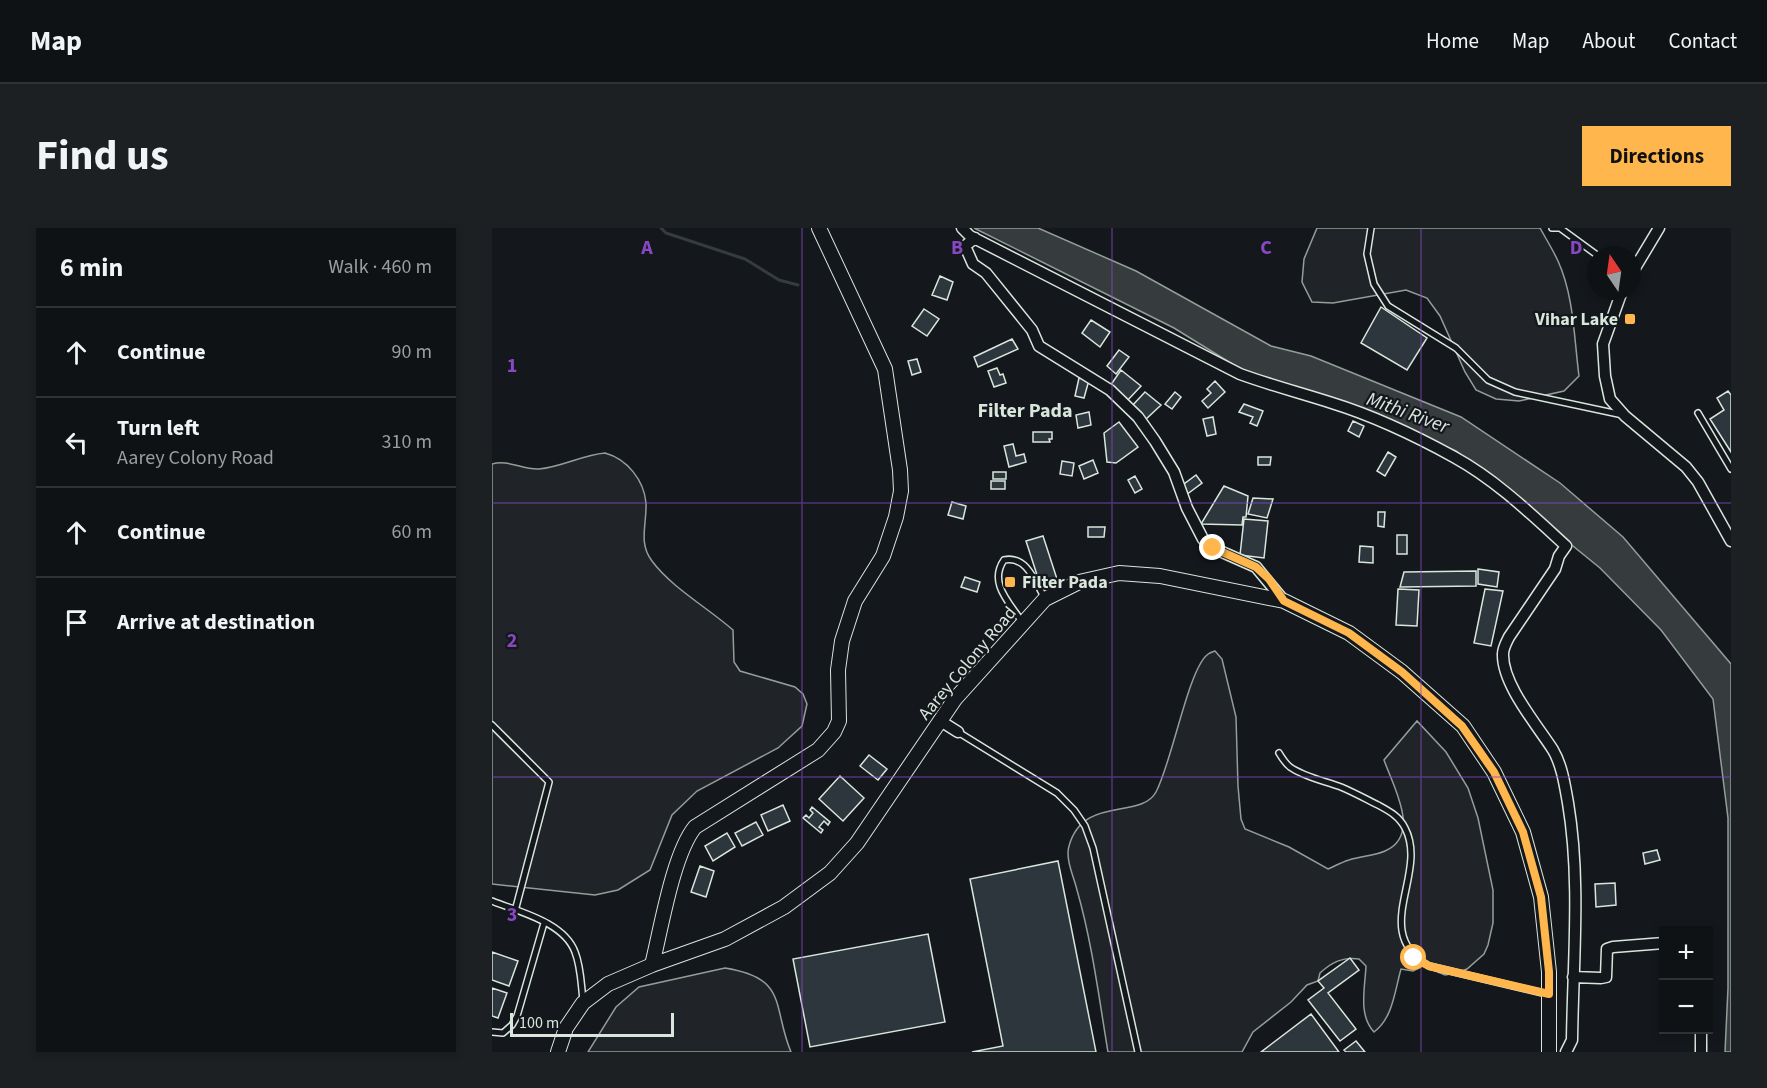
<!DOCTYPE html>
<meta charset="utf-8">
<style>
body{margin:0;font-family:"Source Sans 3",sans-serif;background:#1d2022;color:#f1f3f6}
.controls{position:absolute;right:18px;bottom:18px;display:grid;overflow:hidden;border-radius:0px;box-shadow:0 3px 9px #0003}
.controls button{width:54px;height:54px;display:grid;place-items:center;padding:0;border:0;border-bottom:2px solid #2f3234;background:#0f1215;color:#f1f3f6;font:30px sans-serif}
.compass{position:absolute;left:1095px;top:18px;width:54px;height:54px;border-radius:50%;background:#0f1215;box-shadow:0 3px 9px #0003;rotate:347deg}
.scale{position:absolute;left:18px;bottom:15px;width:164px;box-sizing:border-box;padding-left:6px;border:3px solid #d8e6dc;border-top:0;font-size:16px;line-height:21px;white-space:nowrap;color:#d8e6dc;-webkit-text-stroke:4px #14181c;paint-order:stroke}
.stop{position:absolute;width:18px;height:18px;margin:-14px;border:4px solid #ffb74d;border-radius:50%;background:#fff}
.stop.end{background:#ffb74d;border-color:#fff;box-shadow:0 2px 6px #0008}
.list{margin:0;padding:0;list-style:none}
h2{display:flex;justify-content:space-between;align-items:center;height:78px;margin:0;padding:0 24px;font-size:26px}
h2 small{font-size:20px;font-weight:400;color:#9b9ea0}
.list li{display:grid;grid-template-columns:39px 1fr auto;gap:18px;align-items:center;box-sizing:border-box;height:90px;padding:0 24px;border-top:2px solid #2f3234}
.list b{display:block;font-size:22px;white-space:nowrap}
.list p{margin:0;font-size:20px;white-space:nowrap;color:#9b9ea0}
.list em{font-size:20px;font-style:normal;color:#9b9ea0}
.icon{flex:none;width:33px;height:33px;fill:none;stroke:currentColor;stroke-width:2;stroke-linecap:round;stroke-linejoin:round}
.map{position:relative;flex:none;width:1239px;height:824px;overflow:hidden;border-radius:0px}
header{display:flex;align-items:center;gap:36px;box-sizing:border-box;height:84px;padding:0 30px;background:#0f1215;border-bottom:2px solid #2f3234}
header strong{font-size:28px}
nav{display:flex;gap:33px;margin-inline-start:auto;font-size:21px}
.intro{display:flex;align-items:center;justify-content:space-between;box-sizing:border-box;height:144px;padding:0 36px}
h1{margin:0;font-size:42px}
.button{padding:15px 27px;border-radius:0px;background:#ffb74d;color:#111;font-size:21px;font-weight:700}
main{display:flex;gap:36px;padding:0 36px}
aside{flex:1;background:#0f1215;border-radius:0px;box-shadow:0 3px 9px #0003}
.map>svg:first-child{display:block}
.green{fill:#202428;stroke:#939e99;stroke-width:1.5}
.water{fill:#363b3e;stroke:#939e99;stroke-width:1.5}
.lines{fill:none;stroke-linecap:round;stroke-linejoin:round}
.stream{stroke:#363b3e;stroke-width:3}
.building{fill:#2c363c;stroke:#d8e6dc;stroke-width:1.5}
.lane-casing{stroke:#d8e6dc;stroke-width:8}
.street-casing{stroke:#d8e6dc;stroke-width:13}
.secondary-casing{stroke:#d8e6dc;stroke-width:16}
.lane{stroke:#14181c;stroke-width:5}
.street{stroke:#14181c;stroke-width:10}
.secondary{stroke:#14181c;stroke-width:14}
.route{stroke:#ffb74d;stroke-width:8}
.grid{fill:none;stroke:#8948c3;stroke-width:1.5;stroke-opacity:0.55}
.poi-dot{fill:#ffb74d;stroke:#14181c;stroke-width:2}
.labels{text-anchor:middle;stroke-width:4.5;stroke-linejoin:round;paint-order:stroke}
.poi-label{font-size:18px;font-weight:bold;fill:#d8e6dc;stroke:#14181c;text-anchor:end}
.street-label{font-size:18px;fill:#d8e6dc;stroke:#14181c}
.neighbourhood-label{font-size:20px;font-weight:bold;fill:#d8e6dc;stroke:#14181c}
.water-label{font-size:20px;font-style:italic;fill:#d8e6dc;stroke:#14181c}
.grid-label{font-size:20px;text-anchor:middle;font-weight:bold;fill:#8948c3;stroke:#14181c;stroke-width:4.5;stroke-linejoin:round;paint-order:stroke}
</style>
<header>
<strong>Map</strong>
<nav><a>Home</a><a>Map</a><a>About</a><a>Contact</a></nav>
</header>
<div class="intro"><h1>Find us</h1><a class="button">Directions</a></div>
<main>
<aside>
<h2>6 min<small>Walk · 460 m</small></h2>
<ul class="list">
<li><svg class="icon" aria-label="ahead" viewBox="0 0 24 24"><path d="M12 20V5M6 11l6-6 6 6"/></svg><div><b>Continue</b></div><em>90 m</em></li>
<li><svg class="icon" aria-label="left" viewBox="0 0 24 24"><path d="M17 20v-9H6M10 6l-5 5 5 5"/></svg><div><b>Turn left</b><p>Aarey Colony Road</p></div><em>310 m</em></li>
<li><svg class="icon" aria-label="ahead" viewBox="0 0 24 24"><path d="M12 20V5M6 11l6-6 6 6"/></svg><div><b>Continue</b></div><em>60 m</em></li>
<li><svg class="icon" aria-label="arrive" viewBox="0 0 24 24"><path d="M6 21V4h12l-3 4 3 4H6"/></svg><div><b>Arrive at destination</b></div></li>
</ul>
</aside>
<div class="map">
<svg width="1239" height="824" viewBox="0 0 1239 824">
<rect width="100%" height="100%" fill="#14181c"/>
<!-- green -->
<path class="green" d="M 825,0 L 1048,0 C 1054,11 1061,22 1066,33 C 1082,68 1082,110 1087,148 L 1072,163 L 1027,173 L 1004,171 L 984,162 L 973,144 L 948,88 L 935,70 L 914,62 L 841,75 L 820,74 L 810,54 L 812,31 Z
M 113,225 C 135,231 152,252 154,275 C 155,296 146,315 160,333 C 179,359 216,380 241,402 L 242,434 L 248,443 L 303,459 L 311,466 L 315,476 L 310,498 L 286,520 L 205,563 L 180,587 L 158,642 L 126,662 L 103,667 L 0,656 L 0,236 C 15,231 31,242 47,241 C 70,239 90,227 113,225 Z
M 723,423 L 730,431 L 744,489 L 746,558 L 749,591 L 753,601 L 797,619 L 836,641 C 843,638 850,634 857,632 C 869,628 882,628 893,623 C 930,607 901,558 892,532 L 925,493 L 954,524 L 976,560 L 986,590 L 1001,662 L 1001,695 L 996,717 L 992,726 L 975,741 L 964,745 L 953,747 L 931,738 L 921,743 L 909,741 C 903,762 901,790 882,804 C 866,787 873,760 874,738 L 867,731 C 850,729 840,734 828,745 L 826,753 L 815,757 L 799,774 L 761,804 L 750,824 L 616,824 C 607,770 600,714 585,662 C 582,649 573,631 577,618 C 591,567 649,592 664,564 C 680,534 696,443 715,427 C 717,425 720,424 723,423 Z
M 233,740 C 297,750 280,779 299,824 L 96,824 L 124,779 L 147,759 Z"/>
<!-- water -->
<path class="water" d="M 482,0 L 546,0 L 644,43 L 779,118 L 819,128 L 969,189 L 1068,255 L 1131,309 L 1239,436 L 1239,824 L 1233,824 L 1236,760 L 1236,590 L 1221,471 L 1169,402 L 1108,340 L 964,223 L 836,169 L 750,142 L 682,100 Z"/>
<g class="lines">
<!-- stream -->
<path class="stream" d="M 169,0 L 174,5 L 253,31 L 287,52 L 306,57"/>
</g>
<!-- building -->
<path class="building" d="M 448,48 L 461,54 L 455,72 L 440,67 Z
M 889,79 L 935,110 L 915,142 L 869,115 Z
M 432,81 L 447,91 L 435,108 L 420,98 Z
M 599,92 L 618,104 L 608,119 L 590,105 Z
M 520,111 L 526,121 L 486,139 L 482,129 Z
M 627,122 L 637,129 L 624,146 L 615,138 Z
M 425,131 L 429,144 L 420,147 L 416,133 Z
M 505,140 L 508,147 L 511,146 L 514,155 L 502,159 L 496,143 Z
M 629,142 L 649,158 L 634,174 L 618,158 Z
M 587,150 L 597,152 L 592,170 L 583,168 Z
M 723,153 L 733,164 L 716,180 L 710,173 L 719,165 L 715,161 Z
M 1236,163 L 1239,167 L 1239,224 L 1218,191 L 1232,182 L 1225,170 Z
M 653,164 L 669,177 L 652,193 L 639,179 Z
M 683,164 L 689,169 L 680,181 L 673,176 Z
M 752,176 L 771,183 L 765,198 L 758,195 L 761,189 L 747,184 Z
M 597,184 L 599,197 L 586,200 L 584,187 Z
M 721,189 L 724,206 L 715,208 L 711,191 Z
M 861,193 L 872,198 L 867,209 L 856,203 Z
M 627,194 L 646,219 L 624,235 L 615,234 L 612,205 Z
M 541,204 L 560,204 L 560,211 L 557,211 L 558,214 L 541,214 Z
M 521,216 L 524,228 L 532,226 L 534,234 L 517,239 L 512,218 Z
M 896,224 L 904,229 L 893,248 L 885,243 Z
M 766,229 L 779,229 L 778,237 L 766,237 Z
M 601,232 L 606,245 L 592,251 L 587,238 Z
M 570,233 L 582,235 L 580,248 L 568,246 Z
M 501,244 L 514,244 L 514,251 L 501,251 Z
M 704,247 L 710,255 L 694,267 L 688,259 Z
M 643,248 L 650,261 L 643,265 L 636,252 Z
M 499,253 L 513,253 L 513,261 L 499,261 Z
M 732,258 L 756,268 L 754,289 L 751,289 L 750,297 L 709,296 Z
M 761,270 L 781,271 L 775,290 L 756,286 Z
M 460,274 L 474,278 L 471,291 L 456,287 Z
M 886,284 L 893,284 L 892,299 L 886,298 Z
M 752,291 L 776,293 L 772,330 L 748,327 Z
M 596,299 L 613,299 L 612,309 L 596,309 Z
M 905,307 L 915,307 L 915,326 L 905,326 Z
M 551,308 L 565,351 L 548,356 L 534,313 Z
M 868,318 L 881,319 L 881,335 L 867,334 Z
M 986,341 L 1007,344 L 1005,359 L 986,356 Z
M 984,343 L 984,358 L 908,359 L 912,344 Z
M 473,349 L 488,354 L 485,364 L 469,359 Z
M 906,361 L 927,362 L 925,398 L 904,397 Z
M 993,361 L 1011,363 L 999,418 L 982,415 Z
M 377,527 L 395,541 L 386,552 L 368,538 Z
M 348,548 L 372,570 L 351,593 L 327,571 Z
M 291,577 L 298,593 L 276,603 L 269,587 Z
M 320,579 L 338,594 L 336,597 L 332,593 L 327,599 L 331,602 L 329,605 L 311,590 L 314,587 L 317,590 L 321,585 L 318,582 Z
M 264,594 L 271,607 L 250,618 L 243,605 Z
M 235,605 L 243,619 L 221,633 L 213,618 Z
M 1165,622 L 1168,632 L 1153,636 L 1151,625 Z
M 566,633 L 604,824 L 480,824 L 511,818 L 478,651 Z
M 208,638 L 222,643 L 214,669 L 199,664 Z
M 1123,655 L 1124,677 L 1104,679 L 1103,656 Z
M 436,706 L 453,794 L 318,819 L 301,731 Z
M 0,724 L 26,733 L 17,758 L 0,752 Z
M 858,730 L 867,742 L 836,765 L 864,801 L 848,813 L 816,772 L 832,760 L 826,753 Z
M 0,760 L 15,765 L 6,790 L 0,788 Z
M 819,786 L 847,824 L 769,824 Z
M 864,813 L 873,824 L 854,824 L 852,822 Z"/>
<g class="lines">
<defs>
<path id="lane" d="M 879,0 L 875,26 L 882,56 L 896,78 L 964,120 L 996,152 L 1023,164 L 1131,187
M 1060,0 L 1068,0 L 1105,27
M 1206,185 L 1239,241
M 530,394 C 518,375 496,355 512,332 C 534,327 543,353 552,369
M 0,497 L 57,554 L 23,683
M 466,504 L 565,565 L 582,582 L 593,598 L 601,620 L 646,824
M 787,525 C 790,530 793,535 798,539 C 812,549 833,553 849,559 C 861,564 874,571 886,577 C 897,583 907,588 913,600 C 937,646 877,704 937,738 L 1055,766
M 0,673 C 27,684 72,694 83,724 C 89,739 89,756 91,772
M 0,804 L 11,805 L 20,797 L 25,788 L 52,695"/>
<path id="street" d="M 470,0 L 478,8 L 748,146 C 778,157 809,165 840,175 C 882,188 924,208 962,229 C 1004,252 1039,286 1074,318 L 1067,328 L 1063,341 L 1017,409 C 1014,415 1011,420 1011,426 C 1010,456 1045,497 1061,522 C 1070,537 1073,558 1076,575 C 1089,652 1081,733 1080,812 L 1074,824
M 483,10 L 473,18 L 481,36 L 494,45 L 540,102 L 547,118 L 618,162 L 646,189 L 663,213 L 682,244 L 695,280 L 711,311 L 721,320 L 764,339 L 792,373
M 1140,45 L 1167,0
M 1130,63 L 1111,116 L 1113,148 L 1118,171 L 1133,188 L 1194,239 L 1206,254 L 1239,313
M 447,492 L 466,504
M 1081,749 L 1109,750 L 1114,749 L 1115,721 L 1121,719 L 1172,715
M 1209,802 L 1209,824"/>
<path id="secondary" d="M 160,737 C 169,701 181,626 203,599 L 326,522 L 342,504 L 347,493 L 346,442 L 350,413 L 363,373 L 391,328 L 404,289 L 409,263 L 408,242 L 393,141 L 327,0
M 66,824 L 74,800 L 91,775 L 116,756 L 160,737 L 233,711 L 292,679 L 338,645 L 365,615 L 463,471 L 553,371 L 587,354 L 627,345 L 668,348 L 792,373 L 857,405 L 910,444 L 971,498 L 1002,544 L 1031,604 L 1049,669 L 1057,744 L 1057,824"/>
</defs>
<!-- lane casing -->
<use href="#lane" class="lane-casing"/>
<!-- street casing -->
<use href="#street" class="street-casing"/>
<!-- secondary casing -->
<use href="#secondary" class="secondary-casing"/>
<!-- lane -->
<use href="#lane" class="lane"/>
<!-- street -->
<use href="#street" class="street"/>
<!-- secondary -->
<use href="#secondary" class="secondary"/>
</g>
<g class="lines">
<!-- route -->
<path class="route" d="M 721,320 L 764,339 L 777,351 L 792,373 L 857,405 L 910,444 L 970,498 L 1002,544 L 1031,604 L 1049,669 L 1057,744 L 1057,766 L 937,738 L 922,730"/>
</g>
<!-- grid -->
<path class="grid" d="M 310,0 L 310,824M 620,0 L 620,824M 929,0 L 929,824M 0,275 L 1239,275M 0,549 L 1239,549"/>
<!-- markers -->
<g class="poi-dot">
<rect x="1132" y="85" width="12" height="12" rx="3"/>
<rect x="512" y="348" width="12" height="12" rx="3"/>
</g>
<g class="labels">
<!-- poi labels -->
<g class="poi-label">
<text x="1126" y="97">Vihar Lake</text>
<text x="530" y="360" text-anchor="start">Filter Pada</text>
</g>
<!-- street labels -->
<g class="street-label">
<text transform="translate(475 435) rotate(-50)" y="6">Aarey Colony Road</text>
</g>
<!-- neighbourhood labels -->
<g class="neighbourhood-label">
<text x="533" y="189">Filter Pada</text>
</g>
<!-- water labels -->
<g class="water-label">
<text transform="translate(916 184) rotate(20)" y="7">Mithi River</text>
</g>
</g>
<g class="grid-label">
<text x="155" y="26">A</text>
<text x="465" y="26">B</text>
<text x="774" y="26">C</text>
<text x="1084" y="26">D</text>
<text x="20" y="144">1</text>
<text x="20" y="419">2</text>
<text x="20" y="693">3</text>
</g>
</svg>
<div class="controls">
<button>+</button>
<button>−</button>
</div>
<svg class="compass" viewBox="-18 -18 36 36"><path d="M0-13l5 13h-10z" fill="#e53935"/><path d="M0 13l5-13h-10z" fill="#9b9ea0"/></svg>
<div class="scale">100 m</div>
<div class="stop" style="left:922px;top:730px"></div>
<div class="stop end" style="left:721px;top:320px"></div>
</div>
</main>
